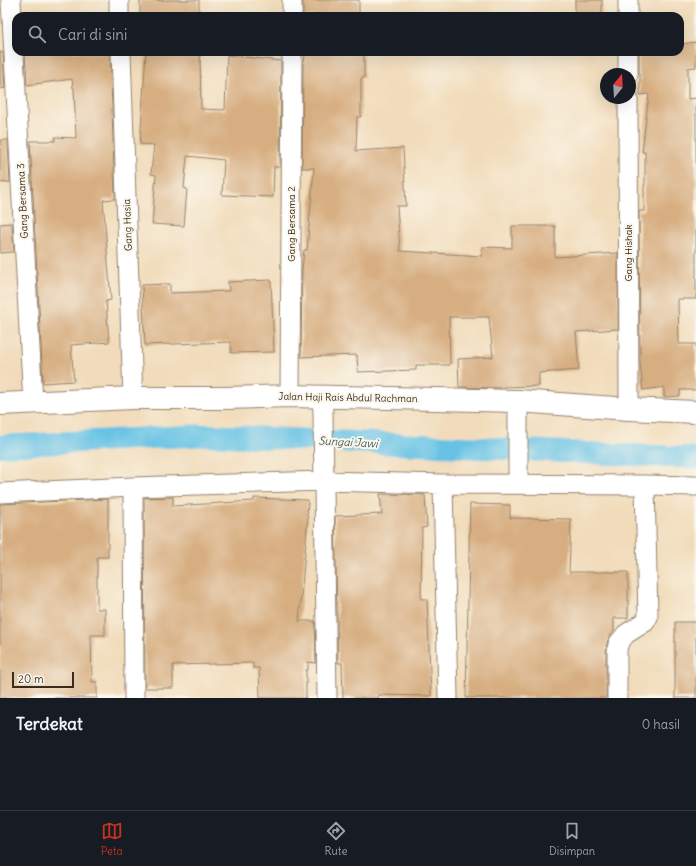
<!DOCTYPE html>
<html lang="id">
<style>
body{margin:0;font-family:Delius,sans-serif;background:#20242c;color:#f1f3f6}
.compass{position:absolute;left:600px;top:68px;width:36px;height:36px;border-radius:50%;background:#171b24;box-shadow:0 4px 16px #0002;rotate:18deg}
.scale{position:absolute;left:12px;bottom:10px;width:62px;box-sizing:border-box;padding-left:4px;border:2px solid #3b2a1e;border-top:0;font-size:11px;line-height:14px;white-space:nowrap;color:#3b2a1e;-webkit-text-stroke:3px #fbf7ec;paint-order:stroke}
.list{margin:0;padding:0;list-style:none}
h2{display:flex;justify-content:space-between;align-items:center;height:52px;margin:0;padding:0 16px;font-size:17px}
h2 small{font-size:13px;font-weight:400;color:#9ea1a6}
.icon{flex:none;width:22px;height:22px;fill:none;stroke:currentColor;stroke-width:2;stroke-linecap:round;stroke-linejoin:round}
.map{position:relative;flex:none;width:696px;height:698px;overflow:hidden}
.search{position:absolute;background:#171b24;box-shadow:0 4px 16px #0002;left:12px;right:12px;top:12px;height:44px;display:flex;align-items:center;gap:10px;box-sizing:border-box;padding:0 14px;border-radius:12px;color:#9ea1a6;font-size:15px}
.sheet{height:112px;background:#171b24}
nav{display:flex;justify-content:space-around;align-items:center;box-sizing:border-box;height:56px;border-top:1px solid #363941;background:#171b24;font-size:11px;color:#9ea1a6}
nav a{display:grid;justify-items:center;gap:2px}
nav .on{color:#c8321e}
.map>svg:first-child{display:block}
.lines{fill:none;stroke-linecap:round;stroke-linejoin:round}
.canal{stroke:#68c2e5;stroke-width:22}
.building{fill:#d7ae81}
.minor-casing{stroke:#96826c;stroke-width:21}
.tertiary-casing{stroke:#96826c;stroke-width:24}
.minor{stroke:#fff;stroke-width:19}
.tertiary{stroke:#fff;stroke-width:22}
.labels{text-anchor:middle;stroke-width:4;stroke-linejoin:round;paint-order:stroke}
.street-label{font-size:10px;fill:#3b2a1e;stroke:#fbf7ec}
.water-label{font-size:11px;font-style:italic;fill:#48585a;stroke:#fbf7ec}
</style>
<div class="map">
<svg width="696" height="698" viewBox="0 0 696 698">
<rect width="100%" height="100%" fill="#fbf7ec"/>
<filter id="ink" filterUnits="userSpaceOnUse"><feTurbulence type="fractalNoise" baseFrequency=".025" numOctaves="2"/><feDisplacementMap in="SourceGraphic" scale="8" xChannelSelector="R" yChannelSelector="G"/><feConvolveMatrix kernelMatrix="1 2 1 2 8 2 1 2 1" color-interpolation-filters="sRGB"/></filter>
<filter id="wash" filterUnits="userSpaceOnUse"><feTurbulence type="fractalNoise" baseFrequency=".012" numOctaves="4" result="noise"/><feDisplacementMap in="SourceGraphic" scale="16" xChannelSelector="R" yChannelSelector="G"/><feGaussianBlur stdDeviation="0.9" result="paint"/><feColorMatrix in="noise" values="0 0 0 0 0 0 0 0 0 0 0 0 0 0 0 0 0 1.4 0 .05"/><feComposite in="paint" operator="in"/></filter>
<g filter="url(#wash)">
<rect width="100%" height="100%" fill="#f1dbba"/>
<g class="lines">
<!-- canal -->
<path class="canal" d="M 0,446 L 206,435 L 696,458"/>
</g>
<g id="blocks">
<!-- building -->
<path class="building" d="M 170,0 L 199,0 L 199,16 L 140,16 L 140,1 Z
M 303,0 L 359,0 L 359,16 L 303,16 Z
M 575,0 L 602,0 L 602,16 L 575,16 Z
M 696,42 L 696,67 L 688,68 L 688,99 L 696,98 L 696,299 L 678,299 L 679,344 L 696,344 L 696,390 L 680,390 L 680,396 L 664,397 L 664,387 L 643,390 L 640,362 L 639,211 L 644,211 L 644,185 L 645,185 L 645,152 L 642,152 L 649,94 L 640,95 L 640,73 L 639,73 L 639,52 L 680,52 L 680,44 Z
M 0,52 L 3,52 L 5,88 L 0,89 Z
M 25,52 L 110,52 L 115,199 L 103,200 L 111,300 L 106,301 L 109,342 L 71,345 L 74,381 L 43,383 L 30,141 L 55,141 L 55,137 L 76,138 L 74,88 L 73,88 L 72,79 L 27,85 Z
M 146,52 L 200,52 L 201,109 L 225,110 L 227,55 L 281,61 L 280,167 L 274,167 L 273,197 L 222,195 L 224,160 L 187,156 L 184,188 L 187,189 L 184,226 L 152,224 L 156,175 L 151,174 L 154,145 L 140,144 Z
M 305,52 L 364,52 L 364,78 L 361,78 L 361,117 L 357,117 L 356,151 L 403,148 L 406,206 L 397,206 L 400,251 L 482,256 L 482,247 L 512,248 L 512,226 L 555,226 L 555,257 L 618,253 L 618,329 L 576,332 L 579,370 L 539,373 L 539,386 L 503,387 L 503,388 L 459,387 L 458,359 L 493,357 L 489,317 L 449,317 L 450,365 L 416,365 L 416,370 L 358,372 L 357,355 L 301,357 L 302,270 L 304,250 L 307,250 L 314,168 L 302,168 L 303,64 L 304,64 Z
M 0,140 L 8,140 L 10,182 L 0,183 Z
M 12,223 L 14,252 L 0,253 L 0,224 Z
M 271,280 L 274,352 L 231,353 L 231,342 L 145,345 L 142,285 L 170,284 L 170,293 L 229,291 L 228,282 Z
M 380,494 L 425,495 L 427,527 L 422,528 L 421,599 L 427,599 L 431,696 L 378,695 L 378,698 L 343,698 L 342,663 L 338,663 L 335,516 L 382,514 Z
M 173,497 L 173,506 L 254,501 L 254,498 L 308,500 L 307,517 L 308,517 L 299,621 L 315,621 L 316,663 L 308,662 L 308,670 L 306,670 L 306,698 L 260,698 L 259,668 L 253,668 L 253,663 L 173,665 L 173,688 L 145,688 L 144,498 Z
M 108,499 L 108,557 L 97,557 L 97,609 L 105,609 L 105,635 L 91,635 L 92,682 L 97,682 L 97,698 L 0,698 L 0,504 Z
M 470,504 L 510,505 L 510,518 L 571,519 L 569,572 L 628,572 L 628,618 L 614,618 L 614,631 L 609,637 L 607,643 L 606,652 L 606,698 L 466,698 Z
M 675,622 L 696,622 L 696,698 L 675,698 Z"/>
</g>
</g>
<g filter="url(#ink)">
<use href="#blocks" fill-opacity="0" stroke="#96826c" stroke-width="1"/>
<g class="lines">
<defs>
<path id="minor" d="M 11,0 L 33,403
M 119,0 L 119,16
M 628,0 L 628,16
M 292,16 L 292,0
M 121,52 L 133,398
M 628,52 L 628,74
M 628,98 L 629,409
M 290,396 L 292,52
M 322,396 L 323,413 L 327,698
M 518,401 L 518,477 L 519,484
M 443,484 L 448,698
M 133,487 L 134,698
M 0,493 L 133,487 L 324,481 L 443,484 L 645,485 L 696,486
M 617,698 L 617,652 L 618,644 L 626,634 L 645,622 L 648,617 L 645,485"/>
<path id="tertiary" d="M 0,404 L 133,398 L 226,398 L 290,396 L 436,399 L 518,401 L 629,409 L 696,412"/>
</defs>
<!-- minor casing -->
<use href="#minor" class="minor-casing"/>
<!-- tertiary casing -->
<use href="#tertiary" class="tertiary-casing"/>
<!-- minor -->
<use href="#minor" class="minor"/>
<!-- tertiary -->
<use href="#tertiary" class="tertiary"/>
</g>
</g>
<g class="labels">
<!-- street labels -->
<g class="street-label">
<text transform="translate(22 201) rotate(-93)" y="4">Gang Bersama 3</text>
<text transform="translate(291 224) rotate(-90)" y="4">Gang Bersama 2</text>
<text transform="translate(127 225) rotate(-92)" y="4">Gang Hasia</text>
<text transform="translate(628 253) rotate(-90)" y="4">Gang Hishak</text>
<text transform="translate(348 397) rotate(1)" y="4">Jalan Haji Rais Abdul Rachman</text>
</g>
<!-- water labels -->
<g class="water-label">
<text transform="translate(348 442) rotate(3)" y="4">Sungai Jawi</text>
</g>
</g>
</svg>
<svg class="compass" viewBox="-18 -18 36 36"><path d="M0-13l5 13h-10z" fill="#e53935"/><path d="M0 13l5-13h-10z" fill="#9ea1a6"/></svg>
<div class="scale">20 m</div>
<div class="search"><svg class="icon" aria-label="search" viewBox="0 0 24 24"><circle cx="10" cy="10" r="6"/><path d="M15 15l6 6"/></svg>Cari di sini</div>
</div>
<section class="sheet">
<h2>Terdekat<small>0 hasil</small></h2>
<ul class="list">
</ul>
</section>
<nav>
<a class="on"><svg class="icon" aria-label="map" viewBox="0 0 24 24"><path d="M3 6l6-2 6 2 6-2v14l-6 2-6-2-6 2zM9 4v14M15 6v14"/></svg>Peta</a>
<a><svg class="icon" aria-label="directions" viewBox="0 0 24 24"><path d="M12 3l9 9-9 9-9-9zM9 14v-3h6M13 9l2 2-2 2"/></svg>Rute</a>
<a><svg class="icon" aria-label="saved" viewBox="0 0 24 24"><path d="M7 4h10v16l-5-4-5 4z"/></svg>Disimpan</a>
</nav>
